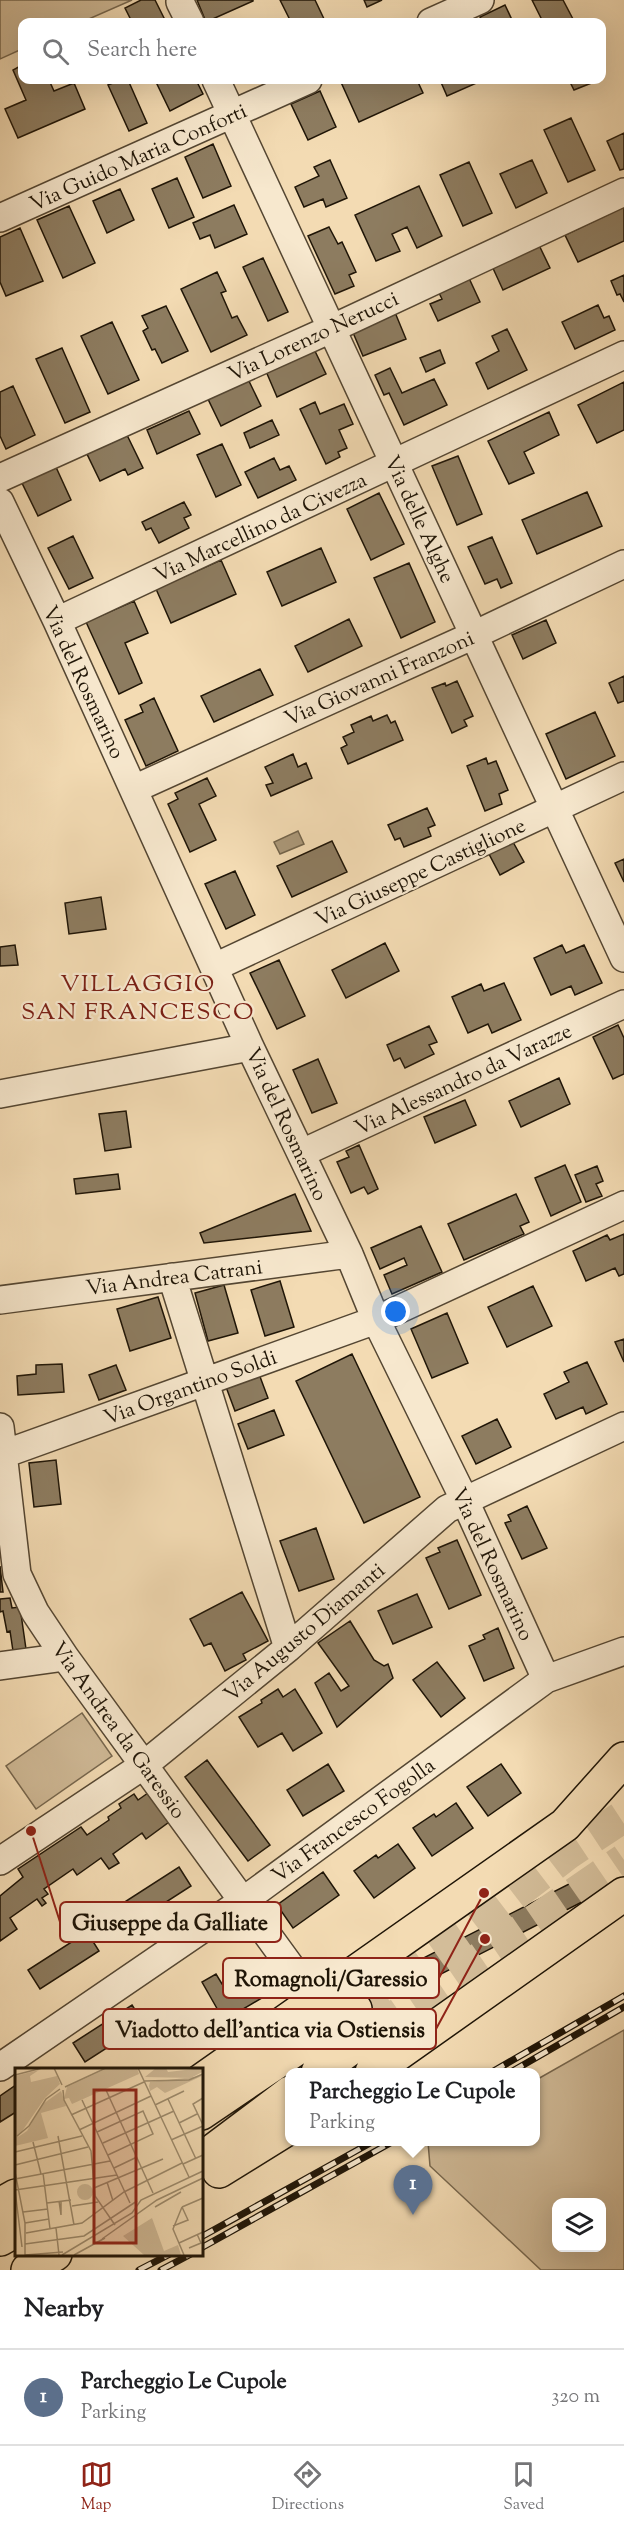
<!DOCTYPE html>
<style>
body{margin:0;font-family:"Sorts Mill Goudy",serif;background:#f2f2f2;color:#202124}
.controls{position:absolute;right:18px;bottom:18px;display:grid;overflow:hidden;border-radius:12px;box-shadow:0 6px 24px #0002}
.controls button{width:54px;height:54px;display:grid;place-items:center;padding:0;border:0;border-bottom:2px solid #e0e0e0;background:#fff;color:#202124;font:30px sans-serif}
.you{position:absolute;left:396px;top:1312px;width:21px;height:21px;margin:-15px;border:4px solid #fff;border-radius:50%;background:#1a73e8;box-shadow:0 0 0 9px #1a73e833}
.badge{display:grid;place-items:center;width:39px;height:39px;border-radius:50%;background:#8f2418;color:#fff;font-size:20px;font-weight:700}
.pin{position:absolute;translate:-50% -50px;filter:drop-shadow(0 2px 3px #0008)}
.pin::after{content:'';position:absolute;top:32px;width:21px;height:18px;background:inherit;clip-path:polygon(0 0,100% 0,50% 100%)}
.popup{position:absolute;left:285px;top:2068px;width:255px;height:78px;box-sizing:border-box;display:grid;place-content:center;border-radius:12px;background:#fff;filter:drop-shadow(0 2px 4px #0005);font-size:20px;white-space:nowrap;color:#757577}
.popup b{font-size:22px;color:#202124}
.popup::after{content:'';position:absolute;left:50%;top:100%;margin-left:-12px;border:12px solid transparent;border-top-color:#fff}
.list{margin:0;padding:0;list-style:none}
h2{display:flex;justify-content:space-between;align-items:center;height:78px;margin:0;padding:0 24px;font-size:26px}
h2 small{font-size:20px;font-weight:400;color:#757577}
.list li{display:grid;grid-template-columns:39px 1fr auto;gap:18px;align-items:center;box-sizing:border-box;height:96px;padding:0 24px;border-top:2px solid #e0e0e0}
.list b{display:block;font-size:22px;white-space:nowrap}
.list p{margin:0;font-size:20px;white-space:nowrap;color:#757577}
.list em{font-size:20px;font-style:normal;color:#757577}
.icon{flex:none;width:33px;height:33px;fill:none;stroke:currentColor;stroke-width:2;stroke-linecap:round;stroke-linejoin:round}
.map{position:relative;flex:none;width:624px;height:2270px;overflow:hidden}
.search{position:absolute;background:#fff;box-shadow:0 6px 24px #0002;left:18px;right:18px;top:18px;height:66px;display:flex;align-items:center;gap:15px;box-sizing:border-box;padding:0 21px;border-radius:12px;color:#757577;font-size:22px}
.sheet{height:174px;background:#fff}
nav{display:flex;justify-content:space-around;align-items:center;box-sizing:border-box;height:84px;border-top:2px solid #e0e0e0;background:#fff;font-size:16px;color:#757577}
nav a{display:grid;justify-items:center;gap:3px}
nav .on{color:#8f2418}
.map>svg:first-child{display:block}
.green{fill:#cfb996;stroke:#77674e;stroke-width:1.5;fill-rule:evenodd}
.water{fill:#ab9879;stroke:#73644b;stroke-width:1.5}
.building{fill:#8d7c60;stroke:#1f1507;stroke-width:1.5}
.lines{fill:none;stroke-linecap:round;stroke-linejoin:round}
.major-tunnel{stroke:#d3bd99;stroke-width:33;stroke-dasharray:33 16;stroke-linecap:butt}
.minor-casing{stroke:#544632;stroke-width:30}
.major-casing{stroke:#1f1507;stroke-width:36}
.minor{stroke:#f7e8ce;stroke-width:27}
.major{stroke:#f3dbb3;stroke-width:33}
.rail-casing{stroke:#1f1507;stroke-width:7}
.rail{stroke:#f7e8ce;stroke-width:4.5;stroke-dasharray:14;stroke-linecap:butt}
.labels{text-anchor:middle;stroke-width:4.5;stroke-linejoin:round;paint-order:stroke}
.street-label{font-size:21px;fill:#1f1507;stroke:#f7e8ce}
.quarter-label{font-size:24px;letter-spacing:1.5px;fill:#7a1f14;stroke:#f7e8ce}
.inset-road{fill:none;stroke:#9e8c6e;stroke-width:1.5}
.view{fill:#8f2418;fill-opacity:0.15;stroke:#8f2418;stroke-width:3}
.inset-edge{fill:none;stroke:#1f1507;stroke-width:3}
.leader{fill:none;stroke:#8f2418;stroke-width:2}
.callout-dot{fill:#8f2418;stroke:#f7e8ce;stroke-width:2}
.callout{fill:#f7e8ce;stroke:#8f2418;stroke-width:2}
.callout-label{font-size:22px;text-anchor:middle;font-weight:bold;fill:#1f1507}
</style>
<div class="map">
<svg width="624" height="2270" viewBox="0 0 624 2270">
<rect width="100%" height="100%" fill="#f3dbb3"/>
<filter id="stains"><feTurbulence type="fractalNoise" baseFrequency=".00333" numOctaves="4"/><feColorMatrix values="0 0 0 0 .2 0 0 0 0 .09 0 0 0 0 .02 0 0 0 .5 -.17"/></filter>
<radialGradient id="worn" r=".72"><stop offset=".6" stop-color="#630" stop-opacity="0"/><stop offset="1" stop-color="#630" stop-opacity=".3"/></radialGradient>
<!-- green -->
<path class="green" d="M 0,0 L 132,0 L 82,22 L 22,22 L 22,49 L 0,59 Z
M 82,1713 L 112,1756 L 36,1809 L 6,1766 Z
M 624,2030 L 624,2270 L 541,2270 L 430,2166 L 428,2142 L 536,2142 L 536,2080 ZM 556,2202 L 602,2202 L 602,2248 L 556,2248 Z"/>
<!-- water -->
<path class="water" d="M 298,831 L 304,844 L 280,854 L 274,842 Z"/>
<!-- building -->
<path class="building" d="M 141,0 L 155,0 L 166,22 L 132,22 L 125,8 Z
M 197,0 L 253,0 L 253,1 L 206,22 Z
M 280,0 L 315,0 L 325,21 L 291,22 Z
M 364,0 L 382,0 L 367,7 Z
M 532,0 L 563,0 L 574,21 L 543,22 Z
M 505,5 L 513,22 L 483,22 L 480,17 Z
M 22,65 L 22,80 L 49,80 L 54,91 L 74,83 L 85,109 L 18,138 L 5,109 L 26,100 L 13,70 Z
M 120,80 L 128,80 L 147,123 L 129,131 L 108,85 Z
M 155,80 L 196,80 L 203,94 L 170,111 Z
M 340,80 L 417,80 L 423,93 L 359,122 Z
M 440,80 L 478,80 L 479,82 L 447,96 Z
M 569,80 L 599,80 L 574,90 Z
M 320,91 L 336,127 L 308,140 L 291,104 Z
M 571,118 L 595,170 L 568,182 L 544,130 Z
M 624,133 L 624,169 L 620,170 L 607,141 Z
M 213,144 L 231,186 L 203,198 L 185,157 Z
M 330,160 L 347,198 L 326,207 L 323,199 L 304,207 L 295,187 L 319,176 L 314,167 Z
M 532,160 L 547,193 L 516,208 L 500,174 Z
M 469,162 L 492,213 L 463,226 L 440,175 Z
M 177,178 L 194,217 L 169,228 L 152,189 Z
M 419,186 L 442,236 L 417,248 L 407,227 L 392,234 L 400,251 L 376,261 L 355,215 Z
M 120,189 L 134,220 L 107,233 L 93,201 Z
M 234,205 L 247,234 L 215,248 L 210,235 L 200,239 L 193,223 Z
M 69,206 L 95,263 L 63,278 L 37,220 Z
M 624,207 L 624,241 L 578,262 L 565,235 Z
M 329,227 L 338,244 L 342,242 L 356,272 L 349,275 L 354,286 L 335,294 L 308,236 Z
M 20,228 L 43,281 L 6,296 L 0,282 L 0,237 Z
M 538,243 L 550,268 L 503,290 L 491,264 Z
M 263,258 L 288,312 L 268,321 L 243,267 Z
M 217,272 L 226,291 L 221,293 L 232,318 L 237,316 L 247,335 L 211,352 L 181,289 Z
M 624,275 L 624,302 L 620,294 L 617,295 L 611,281 Z
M 468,276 L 480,302 L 438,321 L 430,304 L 442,299 L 437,289 Z
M 598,305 L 604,318 L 609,316 L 615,330 L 575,349 L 562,322 Z
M 166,306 L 188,351 L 162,363 L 155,349 L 152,350 L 143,331 L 148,328 L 142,316 Z
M 394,310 L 406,339 L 363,356 L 351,328 Z
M 112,322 L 139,380 L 108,394 L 81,336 Z
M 507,329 L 527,370 L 488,389 L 476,363 L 499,351 L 492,336 Z
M 313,347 L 326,374 L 277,397 L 265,369 Z
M 62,348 L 90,412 L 65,423 L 36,359 Z
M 440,350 L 445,363 L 426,372 L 420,358 Z
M 390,368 L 402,393 L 434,379 L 447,405 L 404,425 L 389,393 L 384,395 L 375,375 Z
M 247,377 L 261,406 L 221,426 L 207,397 Z
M 624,382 L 624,430 L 597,443 L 578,405 Z
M 13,386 L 35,435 L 6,449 L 0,436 L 0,392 Z
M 315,402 L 320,414 L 344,404 L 353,424 L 339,430 L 347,448 L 338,452 L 340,457 L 326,464 L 300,409 Z
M 189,411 L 200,434 L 157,454 L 147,430 Z
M 549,412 L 559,435 L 524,452 L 534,473 L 509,484 L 488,441 Z
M 272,420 L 279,435 L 250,448 L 244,433 Z
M 126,433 L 143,468 L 128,475 L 125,469 L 100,481 L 86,452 Z
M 222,444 L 241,485 L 216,497 L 197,455 Z
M 458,456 L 482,514 L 457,525 L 432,466 Z
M 274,458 L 280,470 L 289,466 L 296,480 L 258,498 L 245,472 Z
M 55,465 L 71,500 L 38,516 L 21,481 Z
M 587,492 L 602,526 L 537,554 L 522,520 Z
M 379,493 L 404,544 L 371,560 L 347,509 Z
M 184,502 L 191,515 L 184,518 L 189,528 L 159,543 L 151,528 L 146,530 L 142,522 Z
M 73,536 L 93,578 L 69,589 L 48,548 Z
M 492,537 L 512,583 L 501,588 L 497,579 L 485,584 L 468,547 Z
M 321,548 L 336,582 L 282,606 L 267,572 Z
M 221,560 L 236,594 L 171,623 L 156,589 Z
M 409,563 L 435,622 L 401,638 L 374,578 Z
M 134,601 L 148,633 L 125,643 L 142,683 L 119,694 L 86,622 Z
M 349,619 L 362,646 L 308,672 L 295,646 Z
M 546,620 L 556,643 L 523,659 L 512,635 Z
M 260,669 L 273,695 L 214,722 L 201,696 Z
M 624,676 L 624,701 L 618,703 L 609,683 Z
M 457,681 L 473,716 L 464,720 L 467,726 L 452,733 L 432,688 L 445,683 L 446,686 Z
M 154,698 L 178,751 L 146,766 L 125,720 L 143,712 L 140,705 Z
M 595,712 L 615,756 L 566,779 L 546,734 Z
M 387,715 L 391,723 L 395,721 L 403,740 L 348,764 L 341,748 L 347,745 L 343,737 L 354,732 L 351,725 L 371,716 L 373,721 Z
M 293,754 L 298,767 L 306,763 L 312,778 L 271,796 L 266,785 L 273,783 L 265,767 Z
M 486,758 L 488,764 L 496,761 L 508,790 L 499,794 L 502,804 L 485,811 L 467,766 Z
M 207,778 L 216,796 L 199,804 L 216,840 L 190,852 L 168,804 L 178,799 L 175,793 Z
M 427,808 L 435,825 L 428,828 L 431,836 L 404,847 L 400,838 L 395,840 L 388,825 Z
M 332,841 L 347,872 L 292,897 L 277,866 Z
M 513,842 L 524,862 L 500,875 L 489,854 Z
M 624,859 L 624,882 L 615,863 Z
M 235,871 L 255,915 L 226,929 L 205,884 Z
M 101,897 L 106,929 L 69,934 L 65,903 Z
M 385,943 L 399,971 L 346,998 L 332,970 Z
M 15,945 L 18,965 L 0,966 L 0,947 Z
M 562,945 L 566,953 L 584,945 L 602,983 L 575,995 L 571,986 L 551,995 L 534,958 Z
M 279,960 L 305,1016 L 277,1029 L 250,973 Z
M 504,983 L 521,1020 L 492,1033 L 488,1024 L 468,1033 L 452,997 L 481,984 L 484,991 Z
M 618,1025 L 624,1038 L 624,1074 L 613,1079 L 593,1037 Z
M 429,1026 L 437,1042 L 429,1045 L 434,1054 L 405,1068 L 400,1058 L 394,1061 L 387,1045 Z
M 318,1059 L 337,1103 L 312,1113 L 293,1070 Z
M 559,1078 L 570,1104 L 521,1127 L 509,1101 Z
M 465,1100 L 476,1125 L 435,1143 L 424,1117 Z
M 126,1111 L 131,1147 L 105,1151 L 99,1114 Z
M 359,1145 L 378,1189 L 368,1194 L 364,1187 L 351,1193 L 337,1162 L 349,1157 L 346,1151 Z
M 565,1165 L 581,1202 L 551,1216 L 535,1178 Z
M 597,1166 L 603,1181 L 596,1184 L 602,1196 L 586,1202 L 575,1175 Z
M 118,1174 L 120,1189 L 76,1194 L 74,1179 Z
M 295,1194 L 311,1231 L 204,1243 L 200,1233 Z
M 516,1194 L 529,1222 L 520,1226 L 524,1234 L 464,1260 L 448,1224 Z
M 421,1226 L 442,1272 L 392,1294 L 384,1275 L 407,1265 L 404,1258 L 380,1269 L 371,1248 Z
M 624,1234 L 624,1274 L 619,1276 L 615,1268 L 586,1281 L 573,1251 L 607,1235 L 610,1240 Z
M 280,1281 L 294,1327 L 265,1336 L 251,1290 Z
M 224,1285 L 238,1333 L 208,1341 L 195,1293 Z
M 533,1286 L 552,1326 L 507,1347 L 488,1307 Z
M 158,1297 L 171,1338 L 130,1351 L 117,1309 Z
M 447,1313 L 468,1363 L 432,1378 L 411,1329 Z
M 624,1339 L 624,1362 L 615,1342 Z
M 352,1354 L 420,1497 L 364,1523 L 296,1381 Z
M 587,1362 L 607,1404 L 586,1414 L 583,1407 L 556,1419 L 544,1394 L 569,1382 L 564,1372 Z
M 62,1364 L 64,1392 L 18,1395 L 17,1376 L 36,1374 L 36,1365 Z
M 116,1365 L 126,1390 L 99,1400 L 89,1375 Z
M 259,1374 L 268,1398 L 235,1411 L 226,1387 Z
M 274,1410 L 284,1435 L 248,1449 L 238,1424 Z
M 497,1419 L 511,1447 L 476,1464 L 462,1436 Z
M 56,1460 L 61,1504 L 34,1507 L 29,1463 Z
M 527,1506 L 547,1548 L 522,1559 L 505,1523 L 511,1521 L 508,1515 Z
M 316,1528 L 334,1579 L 299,1591 L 280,1541 Z
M 457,1540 L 481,1595 L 449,1609 L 426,1558 L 440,1552 L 438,1548 Z
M 0,1566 L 3,1592 L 0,1592 Z
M 242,1592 L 268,1641 L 243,1654 L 246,1660 L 225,1671 L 211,1643 L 204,1646 L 190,1619 Z
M 417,1594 L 432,1627 L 393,1644 L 378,1611 Z
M 10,1598 L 12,1608 L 20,1607 L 26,1649 L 13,1651 L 10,1631 L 7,1632 L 3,1611 L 0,1612 L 0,1599 Z
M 350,1621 L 374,1660 L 384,1666 L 388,1664 L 393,1678 L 337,1727 L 315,1683 L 329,1673 L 341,1691 L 349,1686 L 318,1643 Z
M 498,1628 L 514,1668 L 484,1681 L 469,1646 L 485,1639 L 483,1635 Z
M 437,1662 L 465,1698 L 441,1717 L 413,1680 Z
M 278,1689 L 283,1697 L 295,1689 L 322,1733 L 293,1751 L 282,1733 L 258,1747 L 239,1717 L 262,1703 L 261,1700 Z
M 207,1760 L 270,1845 L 248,1861 L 185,1777 Z
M 328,1764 L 344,1791 L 303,1816 L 287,1790 Z
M 501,1764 L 521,1793 L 488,1816 L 467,1787 Z
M 148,1793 L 169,1822 L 146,1839 L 142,1833 L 113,1854 L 119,1863 L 109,1869 L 101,1858 L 77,1875 L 73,1869 L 44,1889 L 48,1894 L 42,1898 L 46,1903 L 42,1906 L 37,1899 L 10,1918 L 17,1929 L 0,1941 L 0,1896 L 23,1877 L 18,1869 L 81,1827 L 87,1835 L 109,1820 L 108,1817 L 121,1808 L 119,1804 L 134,1794 L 138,1800 Z
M 456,1803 L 473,1828 L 432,1856 L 413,1828 L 434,1814 L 436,1817 Z
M 398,1844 L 415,1868 L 374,1898 L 354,1871 L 376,1855 L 378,1858 Z
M 179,1867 L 191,1886 L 132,1924 L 120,1905 Z
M 323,1872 L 339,1895 L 293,1928 L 277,1905 Z
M 571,1883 L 582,1902 L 398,1996 L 388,1976 Z
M 87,1932 L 99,1951 L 40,1989 L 28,1970 Z
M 243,1971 L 249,1981 L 257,1977 L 267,1995 L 228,2018 L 223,2009 L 219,2012 L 202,1982 L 216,1974 L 222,1984 Z
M 132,2005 L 144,2024 L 85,2062 L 73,2043 Z
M 16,2085 L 16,2112 L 0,2122 L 0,2096 Z"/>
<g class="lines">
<!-- major-tunnel -->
<path class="major-tunnel" d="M 355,2009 L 464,1933 L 568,1853 L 624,1816
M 373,2032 L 624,1860"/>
<defs>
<path id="minor" d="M 180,2 L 190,22
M 431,22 L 480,0
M 216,80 L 624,958
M 0,218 L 308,80
M 0,478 L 331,329 L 624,192
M 0,502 L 57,621 L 250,1047 L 349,1254 L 376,1320 L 465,1501 L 546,1679
M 57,621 L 624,355
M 134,789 L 474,635 L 624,564
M 215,967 L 624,776
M 0,1094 L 250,1047
M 302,1153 L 624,1004
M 172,1277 L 288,1648
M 0,1300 L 349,1254
M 0,1427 L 17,1574 L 35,1612 L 65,1657 L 296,1974 L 319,1997
M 4,1454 L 376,1320 L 624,1205
M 0,1666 L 65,1657
M 0,1861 L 144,1765 L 288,1648 L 447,1509 L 624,1426
M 0,2067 L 243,1901 L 546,1679 L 624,1651"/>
<path id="major" d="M 318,2072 L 373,2032
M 372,2072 L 624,1894
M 201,2081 L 565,1825 L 624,1759
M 201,2113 L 355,2009
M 201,2160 L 290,2093
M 219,2171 L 290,2127
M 0,2205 L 16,2196
M 0,2239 L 16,2230
M 28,2270 L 55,2254"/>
</defs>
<!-- minor casing -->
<use href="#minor" class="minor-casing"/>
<!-- major casing -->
<use href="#major" class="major-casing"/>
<!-- minor -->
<use href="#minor" class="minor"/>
<!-- major -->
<use href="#major" class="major"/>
<defs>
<path id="rail" d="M 492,2072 L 624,1996
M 511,2072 L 624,2007
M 201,2237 L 372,2142
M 201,2248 L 392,2142
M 139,2270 L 170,2254
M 161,2270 L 191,2254"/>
</defs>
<!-- rail casing -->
<use href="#rail" class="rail-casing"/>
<!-- rail -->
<use href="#rail" class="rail"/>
</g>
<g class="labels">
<!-- street labels -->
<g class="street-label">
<text transform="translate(138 157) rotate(-24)" y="7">Via Guido Maria Conforti</text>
<text transform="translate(313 336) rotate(-25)" y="7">Via Lorenzo Nerucci</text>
<text transform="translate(420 519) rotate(65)" y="7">Via delle Alghe</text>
<text transform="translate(260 527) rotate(-25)" y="7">Via Marcellino da Civezza</text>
<text transform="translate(379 678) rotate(-24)" y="7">Via Giovanni Franzoni</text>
<text transform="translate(84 682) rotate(65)" y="7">Via del Rosmarino</text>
<text transform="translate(420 872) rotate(-25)" y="7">Via Giuseppe Castiglione</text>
<text transform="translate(463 1079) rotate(-25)" y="7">Via Alessandro da Varazze</text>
<text transform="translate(287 1124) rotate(65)" y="7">Via del Rosmarino</text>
<text transform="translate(174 1277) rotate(-7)" y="7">Via Andrea Catrani</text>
<text transform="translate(190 1387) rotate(-20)" y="7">Via Organtino Soldi</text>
<text transform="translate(493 1564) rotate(65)" y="7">Via del Rosmarino</text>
<text transform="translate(304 1632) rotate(-40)" y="7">Via Augusto Diamanti</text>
<text transform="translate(119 1730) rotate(54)" y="7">Via Andrea da Garessio</text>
<text transform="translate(353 1820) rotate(-36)" y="7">Via Francesco Fogolla</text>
</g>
<!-- quarter labels -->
<g class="quarter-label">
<text x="138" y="991">VILLAGGIO<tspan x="138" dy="28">SAN FRANCESCO</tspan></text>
</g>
</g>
<!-- overview -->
<g transform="translate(15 2068)">
<rect width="188" height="188" fill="#f3dbb3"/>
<path d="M 93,0 L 122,0 L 124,6 L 57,36 L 54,30 L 49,31 L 52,19 ZM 141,0 L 151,0 L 153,4 L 187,0 L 187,4 L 176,10 L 130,9 ZM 24,2 L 15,8 L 16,14 L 42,8 L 45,16 L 30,30 L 3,69 L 12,63 L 28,36 L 46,23 L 51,38 L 26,45 L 33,70 L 0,78 L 0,8 ZM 187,8 L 150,25 L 142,19 L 135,23 L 134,18 L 135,14 ZM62 124a8 8 0 1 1 16 0a8 8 0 1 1-16 0ZM 137,150 L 149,183 L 163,177 L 166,187 L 129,187 L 108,168 Z" fill="#cfb996"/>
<path class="inset-road" d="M 39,0 L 47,17M 123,0 L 174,109M 0,7 L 27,0M 129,13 L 174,12 L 188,6M 50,19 L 91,0M 48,22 L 49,32 L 76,83 L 80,128 L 100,157M 91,22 L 138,125M 188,30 L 178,36 L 188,57M 153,31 L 181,91M 67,32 L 115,135M 140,37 L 169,23M 56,47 L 129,14M 164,55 L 182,46M 64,62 L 136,28M 82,64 L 128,43 L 138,66 L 93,87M 2,68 L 14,58 L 31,31 L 45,21M 43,68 L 59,157M 156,72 L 188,58M 18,74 L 26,106M 88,75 L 159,43M 0,84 L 67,68M 168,96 L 188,87M 0,97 L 73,79M 99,100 L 122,89M 0,104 L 10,155 L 10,187M 28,105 L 35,161M 0,111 L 95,93M 92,114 L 98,133M 79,120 L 148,91M 0,122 L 102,107M 0,122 L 7,179M 44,133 L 46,147 L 46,133M 32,135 L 56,132M 57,138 L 83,134M 140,139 L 166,124M 167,139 L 158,161 L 169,187M 167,139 L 188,130M 8,144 L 33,141M 10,155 L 34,151M 158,158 L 173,152 L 167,139M 41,160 L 44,187M 11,165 L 67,155 L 109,124 L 167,95M 87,171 L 142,132 L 188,110M 164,175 L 188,164M 10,176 L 69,168 L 122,133M 174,180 L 186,175 L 182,166M 10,187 L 48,184M 47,187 L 117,145 L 126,132 L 188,103M 59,187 L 90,170"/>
<path class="view" d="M 79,22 L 121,22 L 121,175 L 79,175 Z"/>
<rect width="188" height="188" class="inset-edge"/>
</g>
<!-- callouts -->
<path class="leader" d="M31 1831L60 1922M484 1893L439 1978M485 1939L436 2029"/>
<g class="callout-dot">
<circle cx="31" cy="1831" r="6"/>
<circle cx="484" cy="1893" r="6"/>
<circle cx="485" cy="1939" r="6"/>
</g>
<g class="callout">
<rect x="60" y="1902" width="221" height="40" rx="6"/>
<rect x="223" y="1958" width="216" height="40" rx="6"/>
<rect x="103" y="2009" width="333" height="40" rx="6"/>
</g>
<g class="callout-label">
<text x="170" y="1930">Giuseppe da Galliate</text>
<text x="331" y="1986">Romagnoli/Garessio</text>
<text x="270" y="2037">Viadotto dell'antica via Ostiensis</text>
</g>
<rect width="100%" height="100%" filter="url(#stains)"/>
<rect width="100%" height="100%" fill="url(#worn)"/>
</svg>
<div class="controls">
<button><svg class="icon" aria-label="layers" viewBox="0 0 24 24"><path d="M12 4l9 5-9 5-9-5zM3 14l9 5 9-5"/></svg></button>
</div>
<div class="you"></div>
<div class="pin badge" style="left:413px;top:2215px;background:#5c6f8a">1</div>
<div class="popup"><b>Parcheggio Le Cupole</b>Parking</div>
<div class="search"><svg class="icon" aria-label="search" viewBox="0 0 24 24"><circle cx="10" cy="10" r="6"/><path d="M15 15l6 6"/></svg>Search here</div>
</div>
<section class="sheet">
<h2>Nearby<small></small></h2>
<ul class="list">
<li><span class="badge" style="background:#5c6f8a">1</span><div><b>Parcheggio Le Cupole</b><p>Parking</p></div><em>320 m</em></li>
</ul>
</section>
<nav>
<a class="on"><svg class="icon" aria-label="map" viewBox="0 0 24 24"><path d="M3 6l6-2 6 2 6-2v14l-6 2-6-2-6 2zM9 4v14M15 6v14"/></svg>Map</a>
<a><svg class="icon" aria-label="directions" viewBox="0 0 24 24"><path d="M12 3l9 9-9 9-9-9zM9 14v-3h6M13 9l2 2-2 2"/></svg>Directions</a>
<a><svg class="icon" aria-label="saved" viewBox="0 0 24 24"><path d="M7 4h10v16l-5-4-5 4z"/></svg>Saved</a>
</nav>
